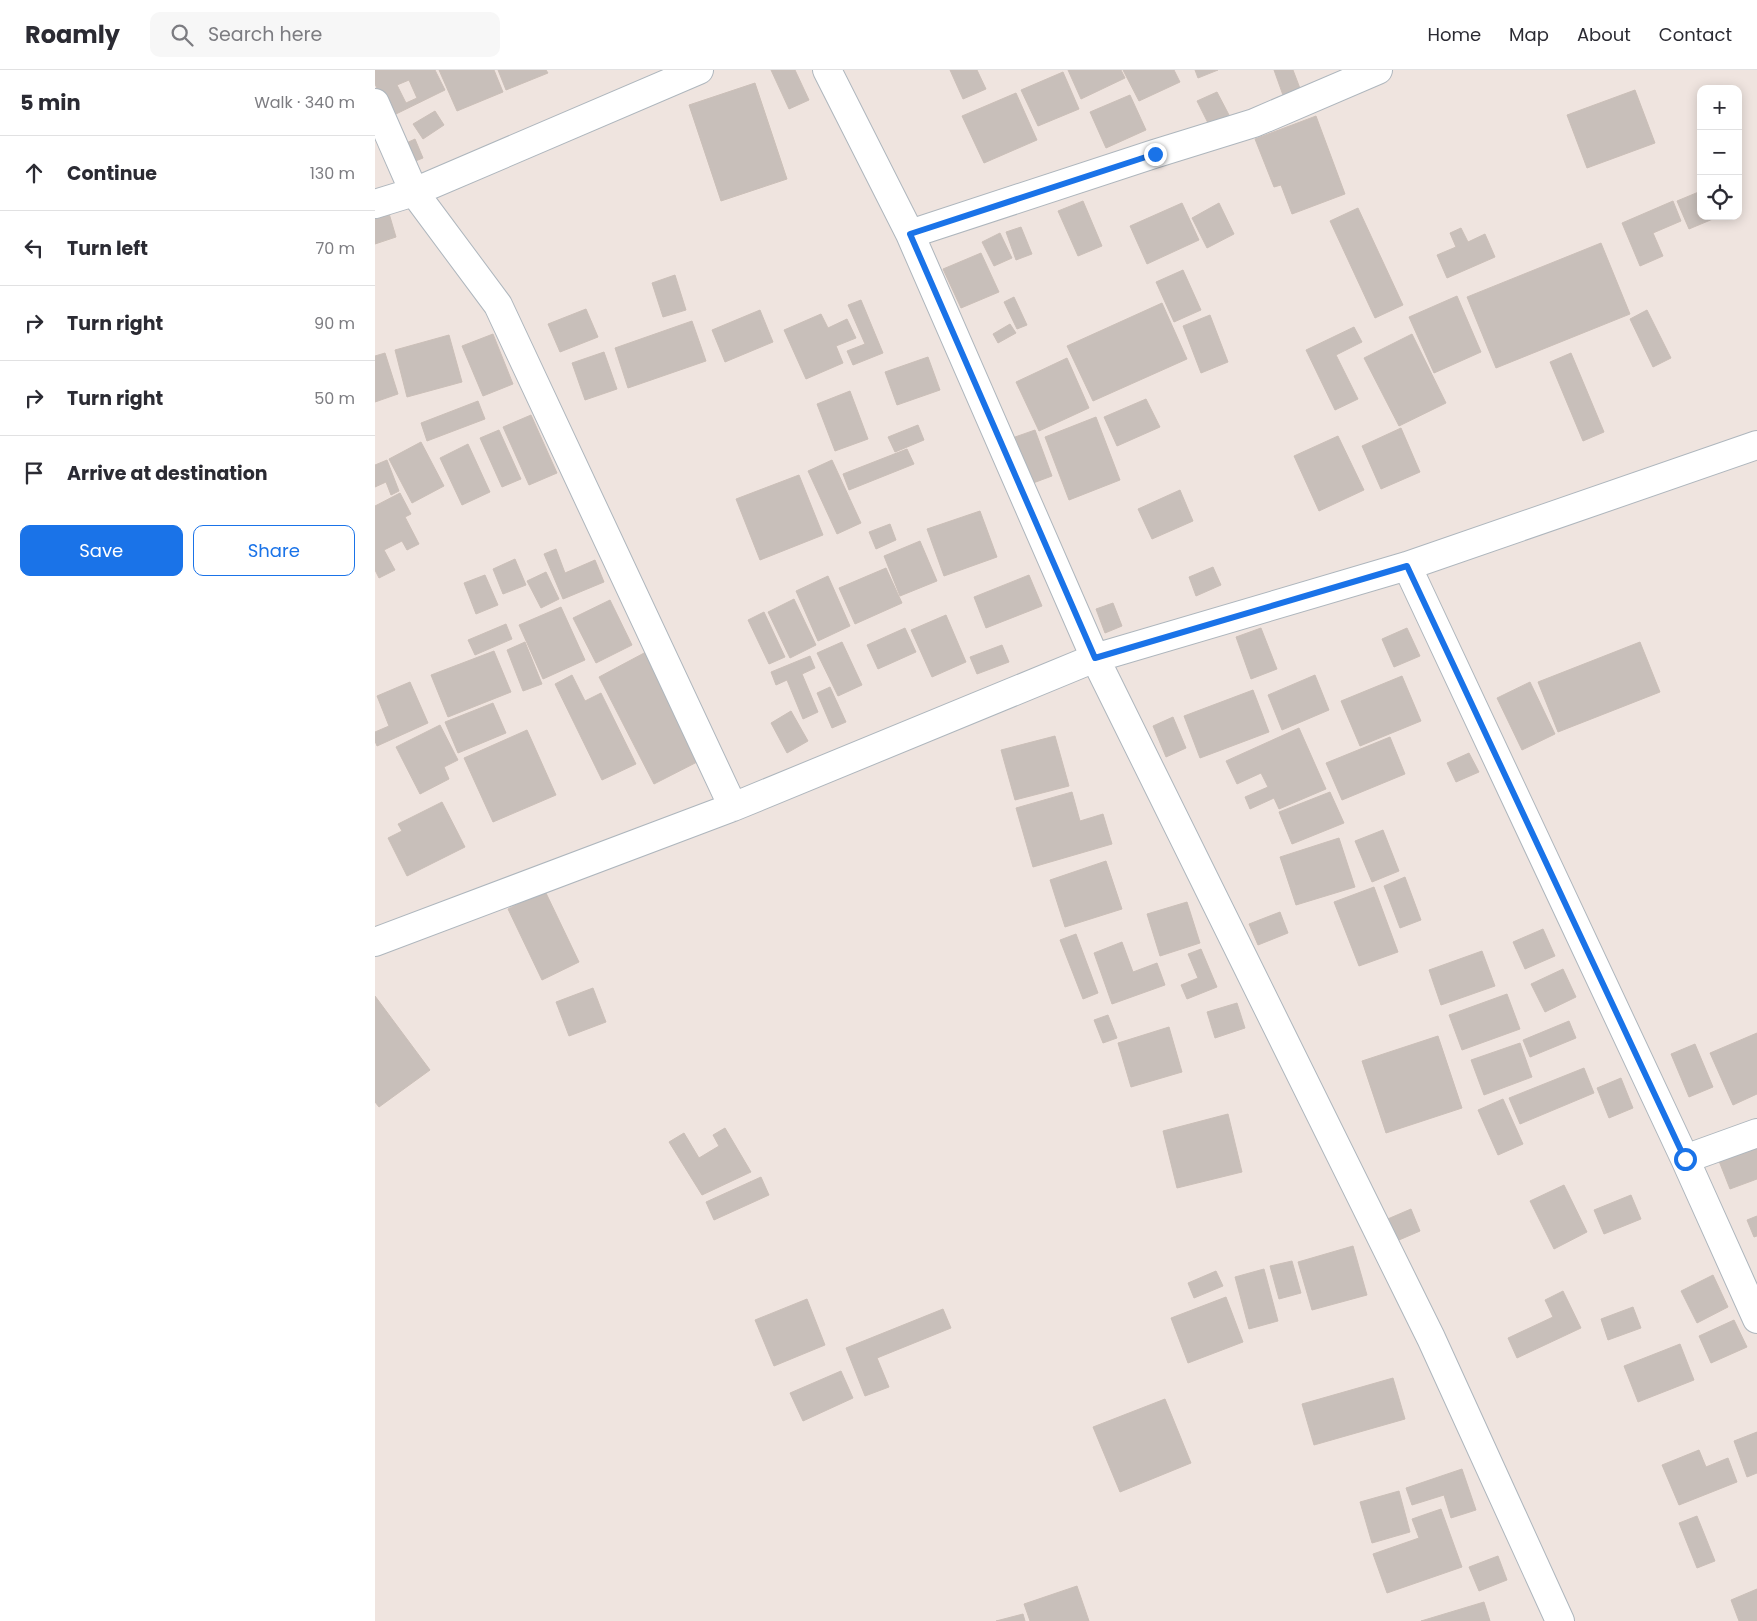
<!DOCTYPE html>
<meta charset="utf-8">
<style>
body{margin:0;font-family:Poppins,sans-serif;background:#f7f7f7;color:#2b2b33}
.controls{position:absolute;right:15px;top:15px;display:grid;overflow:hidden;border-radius:10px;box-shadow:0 2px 12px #0003}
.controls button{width:45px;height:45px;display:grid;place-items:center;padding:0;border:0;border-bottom:1px solid #e1e1e2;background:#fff;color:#2b2b33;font:25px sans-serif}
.stop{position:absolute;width:15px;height:15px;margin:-11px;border:4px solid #1a73e8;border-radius:50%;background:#fff}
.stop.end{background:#1a73e8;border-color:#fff;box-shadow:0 1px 5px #0008}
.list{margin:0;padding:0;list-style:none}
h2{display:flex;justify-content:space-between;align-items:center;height:65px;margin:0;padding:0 20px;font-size:21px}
h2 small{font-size:16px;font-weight:400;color:#7c7c81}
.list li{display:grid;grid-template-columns:32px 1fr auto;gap:15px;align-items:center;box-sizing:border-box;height:75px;padding:0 20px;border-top:1px solid #e1e1e2}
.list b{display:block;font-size:19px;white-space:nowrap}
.list em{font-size:16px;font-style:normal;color:#7c7c81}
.actions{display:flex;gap:10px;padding:15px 20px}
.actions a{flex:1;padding:11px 0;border:1px solid #1a73e8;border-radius:10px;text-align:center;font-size:18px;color:#1a73e8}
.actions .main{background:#1a73e8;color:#fff}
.icon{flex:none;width:28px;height:28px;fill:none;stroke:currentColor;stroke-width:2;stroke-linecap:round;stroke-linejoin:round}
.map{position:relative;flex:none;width:1382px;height:1551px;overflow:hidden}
header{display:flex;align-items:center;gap:30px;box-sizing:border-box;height:70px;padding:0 25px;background:#fff;border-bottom:1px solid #e1e1e2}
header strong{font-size:24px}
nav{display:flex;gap:28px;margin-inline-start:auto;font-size:18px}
.search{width:350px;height:45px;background:#f7f7f7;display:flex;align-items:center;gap:12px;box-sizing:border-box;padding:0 18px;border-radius:10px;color:#7c7c81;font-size:19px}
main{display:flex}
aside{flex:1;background:#fff}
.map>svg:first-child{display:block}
.building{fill:#c8bfba;stroke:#cbbfb8;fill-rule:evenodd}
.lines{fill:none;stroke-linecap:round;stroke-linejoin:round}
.street-casing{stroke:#aeb6bd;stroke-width:30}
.street{stroke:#fff;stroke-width:28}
.route{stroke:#1a73e8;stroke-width:6}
</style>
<header>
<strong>Roamly</strong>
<div class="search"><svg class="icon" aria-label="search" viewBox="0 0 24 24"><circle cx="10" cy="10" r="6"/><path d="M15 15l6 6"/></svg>Search here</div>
<nav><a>Home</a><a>Map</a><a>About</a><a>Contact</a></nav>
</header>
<main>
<aside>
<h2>5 min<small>Walk · 340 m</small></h2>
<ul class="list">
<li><svg class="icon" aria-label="ahead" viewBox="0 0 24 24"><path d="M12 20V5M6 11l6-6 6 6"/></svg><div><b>Continue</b></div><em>130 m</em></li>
<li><svg class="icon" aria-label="left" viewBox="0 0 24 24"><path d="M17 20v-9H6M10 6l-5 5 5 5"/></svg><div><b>Turn left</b></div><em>70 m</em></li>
<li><svg class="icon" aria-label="right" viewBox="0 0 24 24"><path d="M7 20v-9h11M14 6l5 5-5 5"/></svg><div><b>Turn right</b></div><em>90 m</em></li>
<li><svg class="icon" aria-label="right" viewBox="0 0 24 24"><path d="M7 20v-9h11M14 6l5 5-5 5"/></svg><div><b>Turn right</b></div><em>50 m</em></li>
<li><svg class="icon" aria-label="arrive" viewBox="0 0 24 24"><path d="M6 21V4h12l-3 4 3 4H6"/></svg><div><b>Arrive at destination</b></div></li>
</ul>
<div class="actions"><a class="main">Save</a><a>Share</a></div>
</aside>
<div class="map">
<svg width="1382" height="1551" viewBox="0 0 1382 1551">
<rect width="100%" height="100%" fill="#efe4df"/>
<!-- building -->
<path class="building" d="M 0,0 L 60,0 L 70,20 L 21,44 L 15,33 L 10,35 L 0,14 ZM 34,10 L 42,28 L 31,33 L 22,15 Z
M 64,0 L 119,0 L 128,22 L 82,41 Z
M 123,0 L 171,0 L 173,3 L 131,20 Z
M 396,0 L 420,0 L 434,30 L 414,39 Z
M 575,0 L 602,0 L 611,19 L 588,29 Z
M 693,0 L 746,0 L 750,8 L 706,29 Z
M 748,0 L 799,0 L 805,12 L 764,31 Z
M 820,0 L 843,0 L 823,8 Z
M 899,0 L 918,0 L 926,21 L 909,28 Z
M 688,2 L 704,39 L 663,56 L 646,20 Z
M 380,13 L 412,109 L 346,131 L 314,35 Z
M 1260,20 L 1280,73 L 1212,98 L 1192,45 Z
M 842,22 L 854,45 L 834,55 L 822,31 Z
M 641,23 L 662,70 L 609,93 L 587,46 Z
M 755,25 L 771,60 L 731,78 L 715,42 Z
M 60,41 L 69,55 L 48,69 L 38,54 Z
M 941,46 L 970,124 L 917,144 L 906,115 L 899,117 L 880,69 Z
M 40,69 L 48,88 L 33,94 L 25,76 Z
M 1326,121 L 1326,146 L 1345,146 L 1314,159 L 1302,131 Z
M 708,131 L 727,176 L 703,186 L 683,141 Z
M 1298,131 L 1306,151 L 1278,163 L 1288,186 L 1265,196 L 1247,153 Z
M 807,133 L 824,170 L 772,194 L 755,156 Z
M 844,133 L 859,164 L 832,178 L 817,148 Z
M 983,138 L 1028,235 L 1000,248 L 955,151 Z
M 13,140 L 21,167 L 0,174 L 0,144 Z
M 646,157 L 657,184 L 641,190 L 631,162 Z
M 1086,158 L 1093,172 L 1110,164 L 1120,187 L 1072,208 L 1062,185 L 1081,177 L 1075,163 Z
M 625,163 L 637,188 L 619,196 L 607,172 Z
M 1226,173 L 1255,244 L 1121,298 L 1092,227 Z
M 606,183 L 624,222 L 586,238 L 568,199 Z
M 808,200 L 826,240 L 799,252 L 781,212 Z
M 300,205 L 311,240 L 288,247 L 277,213 Z
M 1082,226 L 1106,282 L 1059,303 L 1034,247 Z
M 639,227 L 652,255 L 642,259 L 629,232 Z
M 486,230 L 508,283 L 478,295 L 472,281 L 490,274 L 473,235 Z
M 787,233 L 812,289 L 718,331 L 692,276 Z
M 211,239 L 223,267 L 185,282 L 173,254 Z
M 385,240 L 398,272 L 350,292 L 337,260 Z
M 1272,240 L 1296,288 L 1278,297 L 1255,249 Z
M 446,244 L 453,258 L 472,249 L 481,268 L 461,276 L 468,293 L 431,309 L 409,260 Z
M 835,245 L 853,292 L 826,303 L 808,256 Z
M 317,251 L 331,291 L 253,318 L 240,278 Z
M 635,254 L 641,263 L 623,273 L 618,264 Z
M 979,257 L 987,272 L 961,285 L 983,329 L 960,340 L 931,280 Z
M 118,264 L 138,314 L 108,326 L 87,276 Z
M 1037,264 L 1071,333 L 1024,356 L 989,288 Z
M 74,265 L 87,312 L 32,327 L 20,280 Z
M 229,282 L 242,319 L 210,330 L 197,293 Z
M 10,283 L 23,324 L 0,332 L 0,286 Z
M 1196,283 L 1229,362 L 1208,371 L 1175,292 Z
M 553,287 L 565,320 L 522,335 L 510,302 Z
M 692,288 L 714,338 L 664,361 L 641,312 Z
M 475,321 L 493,369 L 460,381 L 442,334 Z
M 771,329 L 785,357 L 742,376 L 729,347 Z
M 103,331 L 110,349 L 52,371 L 46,353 Z
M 156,345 L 182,403 L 154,415 L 128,357 Z
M 721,347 L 745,410 L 694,430 L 670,367 Z
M 543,355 L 549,370 L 520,382 L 513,367 Z
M 1026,358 L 1045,402 L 1006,419 L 987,376 Z
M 124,360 L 146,409 L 127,417 L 105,368 Z
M 660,360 L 677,406 L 658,413 L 640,367 Z
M 963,366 L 989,420 L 944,441 L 919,386 Z
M 46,372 L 69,416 L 37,433 L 14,389 Z
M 93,374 L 115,422 L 87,435 L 65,388 Z
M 532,379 L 539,394 L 474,420 L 468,404 Z
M 12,390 L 24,421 L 16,425 L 11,412 L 0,417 L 0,395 Z
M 457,390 L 486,453 L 462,464 L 433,401 Z
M 424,405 L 448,465 L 385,490 L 361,429 Z
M 805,420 L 818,451 L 777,469 L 763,439 Z
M 25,423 L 36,444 L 30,447 L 44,474 L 32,480 L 27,471 L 9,480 L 20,500 L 4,508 L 0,500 L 0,436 Z
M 605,441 L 622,487 L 569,506 L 552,459 Z
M 515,454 L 521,470 L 501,479 L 494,462 Z
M 545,471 L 562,511 L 525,526 L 509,486 Z
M 181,479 L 190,503 L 220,490 L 229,512 L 188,529 L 169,484 Z
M 140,489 L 151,515 L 128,524 L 118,499 Z
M 838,497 L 846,515 L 821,526 L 814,507 Z
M 511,498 L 527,533 L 480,554 L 464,518 Z
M 171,502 L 184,529 L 166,538 L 152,511 Z
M 110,505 L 123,535 L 101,544 L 89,513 Z
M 654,505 L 667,536 L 611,558 L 599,527 Z
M 453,506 L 475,556 L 443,571 L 421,521 Z
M 419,529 L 441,575 L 415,588 L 393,542 Z
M 235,530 L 257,575 L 221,593 L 198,548 Z
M 738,533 L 747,556 L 730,563 L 721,539 Z
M 186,537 L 210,590 L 168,609 L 144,555 Z
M 389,542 L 410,587 L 394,594 L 373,550 Z
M 571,545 L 591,592 L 557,607 L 536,560 Z
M 131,554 L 137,569 L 100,585 L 93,570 Z
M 530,558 L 541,582 L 503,599 L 492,575 Z
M 886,558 L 902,599 L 876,609 L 861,567 Z
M 1032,558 L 1045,586 L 1019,597 L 1007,569 Z
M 150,572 L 167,614 L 148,621 L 132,580 Z
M 467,572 L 487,615 L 463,626 L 442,583 Z
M 1265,572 L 1285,622 L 1183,662 L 1163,612 Z
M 627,575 L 634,592 L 602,604 L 595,587 Z
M 119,581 L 136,622 L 73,647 L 56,605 Z
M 271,582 L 326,690 L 279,714 L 224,607 Z
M 435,586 L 440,598 L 427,604 L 443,642 L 428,649 L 412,610 L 401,615 L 396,602 Z
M 197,605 L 210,631 L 226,623 L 261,694 L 227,710 L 180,614 Z
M 940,605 L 954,640 L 907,660 L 893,625 Z
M 1027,606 L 1046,651 L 985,676 L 966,631 Z
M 35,612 L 53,653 L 2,676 L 0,671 L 0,662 L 14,656 L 2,626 Z
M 1155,612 L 1180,664 L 1147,680 L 1122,628 Z
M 455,617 L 471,652 L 457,658 L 442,623 Z
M 878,620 L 894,662 L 825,688 L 809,646 Z
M 118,633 L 131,663 L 83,683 L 70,652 Z
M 416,641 L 433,671 L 412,683 L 396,653 Z
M 798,647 L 811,678 L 791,687 L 778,656 Z
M 65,655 L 83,690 L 69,697 L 74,709 L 45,724 L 21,677 Z
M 924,658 L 951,719 L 904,739 L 899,728 L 875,739 L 870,727 L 893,717 L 886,703 L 862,714 L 851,691 Z
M 152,660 L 181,725 L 118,752 L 89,688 Z
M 680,666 L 694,716 L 640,730 L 626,680 Z
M 1015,667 L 1030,704 L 967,730 L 951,693 Z
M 1094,683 L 1104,702 L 1081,712 L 1072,693 Z
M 697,722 L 705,751 L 728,744 L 737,774 L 658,797 L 641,738 Z
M 955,722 L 969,753 L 917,774 L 904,742 Z
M 67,732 L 90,777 L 32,806 L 13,768 L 27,761 L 23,754 Z
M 1008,760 L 1024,801 L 997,812 L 980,771 Z
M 964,768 L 980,817 L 921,835 L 905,787 Z
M 731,791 L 747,839 L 690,857 L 675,810 Z
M 1030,807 L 1046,850 L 1025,858 L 1009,816 Z
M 999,817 L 1023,882 L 984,896 L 959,832 Z
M 170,821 L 204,892 L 167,910 L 133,839 Z
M 812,832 L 825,873 L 785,886 L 772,844 Z
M 905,842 L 913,863 L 883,875 L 874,854 Z
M 1168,859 L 1180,886 L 1150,899 L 1138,872 Z
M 701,864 L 723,923 L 708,929 L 685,870 Z
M 747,872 L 758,902 L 782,893 L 790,915 L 737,934 L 719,883 Z
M 826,879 L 842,917 L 812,929 L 806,915 L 823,908 L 813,884 Z
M 1107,881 L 1120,916 L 1066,935 L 1054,900 Z
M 1188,899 L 1201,927 L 1170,942 L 1156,914 Z
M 218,918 L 231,952 L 194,966 L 181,932 Z
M 1132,924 L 1145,959 L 1087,980 L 1074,945 Z
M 0,926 L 55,1000 L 4,1037 L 0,1032 Z
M 862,933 L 870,958 L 840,968 L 832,942 Z
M 733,945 L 742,968 L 728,973 L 719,950 Z
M 1194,951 L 1201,968 L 1155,987 L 1148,970 Z
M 794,957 L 807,1002 L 756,1017 L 743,973 Z
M 1382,963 L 1382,1024 L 1358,1035 L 1335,983 Z
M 1063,966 L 1087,1038 L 1011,1063 L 987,991 Z
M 1145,973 L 1157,1007 L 1109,1025 L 1096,990 Z
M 1320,974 L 1338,1017 L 1314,1027 L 1296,984 Z
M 1209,998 L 1219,1023 L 1145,1054 L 1134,1028 Z
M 1246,1008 L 1258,1038 L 1234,1048 L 1222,1018 Z
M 1128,1029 L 1148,1074 L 1123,1085 L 1103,1040 Z
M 853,1044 L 867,1102 L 802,1118 L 788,1061 Z
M 350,1058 L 376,1102 L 327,1125 L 294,1072 L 309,1063 L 324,1088 L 344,1076 L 338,1065 Z
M 1382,1070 L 1382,1109 L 1355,1119 L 1342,1086 Z
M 386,1107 L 394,1125 L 339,1150 L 331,1132 Z
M 1189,1115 L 1212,1162 L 1179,1179 L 1155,1131 Z
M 1256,1125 L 1266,1149 L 1229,1164 L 1219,1140 Z
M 1036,1139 L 1045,1161 L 1017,1173 L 1008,1151 Z
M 1382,1146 L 1382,1166 L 1379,1167 L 1372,1150 Z
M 978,1176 L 992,1225 L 937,1240 L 923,1192 Z
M 917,1191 L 926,1223 L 904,1229 L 895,1196 Z
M 889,1199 L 903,1251 L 874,1259 L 860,1207 Z
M 841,1201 L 848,1216 L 819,1228 L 813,1213 Z
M 1338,1205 L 1353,1237 L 1322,1253 L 1306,1221 Z
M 1188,1221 L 1206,1258 L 1142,1288 L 1133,1268 L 1178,1247 L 1170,1230 Z
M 851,1227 L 868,1272 L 813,1293 L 796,1248 Z
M 432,1229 L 450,1275 L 399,1296 L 380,1250 Z
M 1258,1237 L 1266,1258 L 1233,1270 L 1226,1249 Z
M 568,1239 L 576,1258 L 502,1288 L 514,1317 L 490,1326 L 471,1278 Z
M 1359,1250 L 1372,1277 L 1336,1293 L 1324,1266 Z
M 1305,1274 L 1319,1310 L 1263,1332 L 1249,1296 Z
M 466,1301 L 478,1328 L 428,1351 L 415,1323 Z
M 1018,1308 L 1030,1349 L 939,1375 L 927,1334 Z
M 790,1329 L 816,1393 L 745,1422 L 718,1357 Z
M 1382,1362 L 1382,1403 L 1372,1407 L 1359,1371 Z
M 1324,1380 L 1331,1397 L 1353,1388 L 1362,1412 L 1304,1435 L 1287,1395 Z
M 1087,1399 L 1101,1440 L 1076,1448 L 1069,1425 L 1037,1435 L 1031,1418 Z
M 1024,1421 L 1035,1462 L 997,1473 L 985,1432 Z
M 1066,1439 L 1087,1497 L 1012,1523 L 998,1484 L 1044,1468 L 1037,1449 Z
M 1322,1446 L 1340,1491 L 1322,1498 L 1304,1453 Z
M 1123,1486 L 1132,1510 L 1104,1521 L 1094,1497 Z
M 702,1516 L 714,1551 L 655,1551 L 649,1534 Z
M 1382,1519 L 1382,1551 L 1364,1551 L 1356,1530 Z
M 1109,1532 L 1115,1551 L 1046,1551 Z
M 648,1544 L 650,1551 L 621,1551 Z"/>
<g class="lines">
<defs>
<path id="street" d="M 452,0 L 535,164 L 720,588 L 1056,1268 L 1185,1551
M 0,33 L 39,122 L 123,235 L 358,737
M 0,134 L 39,122 L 324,0
M 535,164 L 779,84 L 879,53 L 1003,0
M 1032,496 L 1310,1089 L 1382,1249
M 0,872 L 358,737 L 720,588 L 1032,496 L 1382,375
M 1310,1089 L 1382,1063"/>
</defs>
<!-- street casing -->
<use href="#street" class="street-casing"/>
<!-- street -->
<use href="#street" class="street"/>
</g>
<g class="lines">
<!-- route -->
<path class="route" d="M 780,84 L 535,164 L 720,588 L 1032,496 L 1310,1089"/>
</g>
</svg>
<div class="controls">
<button>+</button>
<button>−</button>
<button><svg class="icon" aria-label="locate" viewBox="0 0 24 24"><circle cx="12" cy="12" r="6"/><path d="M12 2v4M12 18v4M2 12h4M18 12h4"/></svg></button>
</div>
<div class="stop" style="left:1310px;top:1089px"></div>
<div class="stop end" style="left:780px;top:84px"></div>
</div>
</main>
